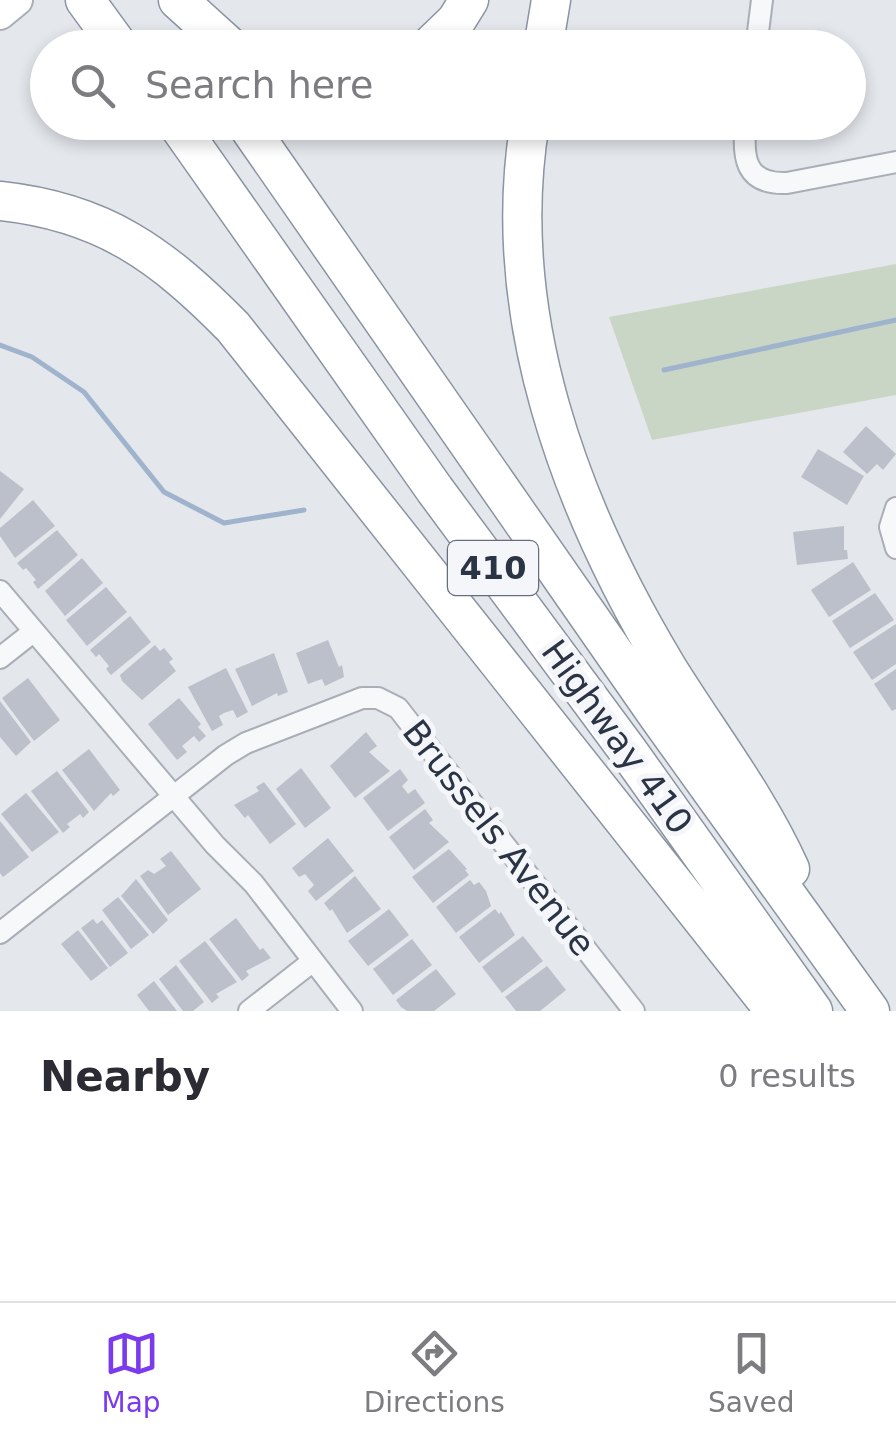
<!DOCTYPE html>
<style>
body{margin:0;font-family:"DejaVu Sans",sans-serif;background:#f2f2f3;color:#2b2b33}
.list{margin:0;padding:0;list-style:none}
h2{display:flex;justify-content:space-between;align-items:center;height:130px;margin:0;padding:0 40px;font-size:42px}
h2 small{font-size:32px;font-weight:400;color:#7c7c81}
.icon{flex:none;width:55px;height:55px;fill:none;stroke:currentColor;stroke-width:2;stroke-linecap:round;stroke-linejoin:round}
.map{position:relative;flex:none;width:896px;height:1011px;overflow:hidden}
.search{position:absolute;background:#fff;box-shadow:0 5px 15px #0003;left:30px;right:30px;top:30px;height:110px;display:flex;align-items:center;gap:25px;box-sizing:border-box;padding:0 35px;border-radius:55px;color:#7c7c81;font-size:38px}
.sheet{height:290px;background:#fff}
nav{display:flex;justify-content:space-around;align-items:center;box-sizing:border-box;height:140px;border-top:2px solid #e1e1e2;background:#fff;font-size:28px;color:#7c7c81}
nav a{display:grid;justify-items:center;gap:5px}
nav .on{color:#7c3aed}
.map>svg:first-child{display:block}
.green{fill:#c9d6c5}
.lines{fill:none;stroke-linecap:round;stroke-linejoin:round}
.stream{stroke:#9fb4cc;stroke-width:5}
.building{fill:#bbc0ca}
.street-casing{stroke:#a9aeb7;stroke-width:24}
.secondary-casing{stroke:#a9aeb7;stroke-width:34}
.highway-casing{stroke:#8b94a3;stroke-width:41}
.street{stroke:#f7f8fa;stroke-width:20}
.secondary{stroke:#fff;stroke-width:30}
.highway{stroke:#fff;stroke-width:38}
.labels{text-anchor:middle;stroke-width:10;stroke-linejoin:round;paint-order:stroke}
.shield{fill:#f4f6f9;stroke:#676e7b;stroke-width:2.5}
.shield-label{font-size:32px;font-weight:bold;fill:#2b3445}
.street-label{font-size:35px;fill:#2b3445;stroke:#f4f6f9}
</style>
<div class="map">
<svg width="896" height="1011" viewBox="0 0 896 1011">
<rect width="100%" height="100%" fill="#e4e7ec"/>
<!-- green -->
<path class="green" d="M 896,264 L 896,395 L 652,440 L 609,317 Z"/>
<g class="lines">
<!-- stream -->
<path class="stream" d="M 0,345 L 32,357 L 84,392 L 164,492 L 224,523 L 304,510
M 664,370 L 896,320"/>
</g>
<!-- building -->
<path class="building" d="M 866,426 L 896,454 L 883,470 L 877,464 L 867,474 L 843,452 Z
M 818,449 L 864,476 L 847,505 L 801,477 Z
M 0,471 L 24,489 L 0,519 Z
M 33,500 L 55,526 L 15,558 L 0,536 L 0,528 Z
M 844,526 L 844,550 L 847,550 L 848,559 L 797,565 L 793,532 Z
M 57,530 L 78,555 L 38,589 L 33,582 L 36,580 L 26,568 L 23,570 L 17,563 Z
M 82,558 L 103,583 L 65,616 L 45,591 Z
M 853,562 L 871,590 L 829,617 L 811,590 Z
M 106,587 L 127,612 L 87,646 L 66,620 Z
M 875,593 L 894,620 L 850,648 L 832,621 Z
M 130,616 L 151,642 L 111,675 L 106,669 L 109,666 L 99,654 L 96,657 L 90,650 Z
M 896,624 L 896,664 L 872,680 L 853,652 Z
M 328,640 L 339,667 L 342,665 L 344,677 L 325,686 L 322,679 L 308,684 L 296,653 Z
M 155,645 L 160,651 L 164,648 L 173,659 L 169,662 L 176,671 L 142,700 L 122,681 L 120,675 Z
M 274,653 L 288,692 L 278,696 L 277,693 L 252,706 L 235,669 Z
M 226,668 L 248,712 L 237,718 L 233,710 L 224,713 L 219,716 L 223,725 L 212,731 L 188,687 Z
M 896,669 L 896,709 L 892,711 L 874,684 Z
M 28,678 L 60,720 L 34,741 L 2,698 Z
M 179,698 L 201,724 L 198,727 L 206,736 L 199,742 L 194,736 L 182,746 L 187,752 L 177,760 L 148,724 Z
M 0,701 L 31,742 L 16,756 L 0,737 Z
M 366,732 L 377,746 L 369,752 L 390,771 L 355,798 L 330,766 Z
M 89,749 L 120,790 L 113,796 L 111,793 L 94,811 L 62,770 Z
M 301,768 L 331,808 L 305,828 L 276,789 Z
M 400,769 L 408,780 L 402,786 L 408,794 L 415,789 L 425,803 L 388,831 L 363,798 Z
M 57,771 L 89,812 L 83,818 L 80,814 L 67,824 L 70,827 L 63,833 L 31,791 Z
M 264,782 L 296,824 L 270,844 L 248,815 L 245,818 L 234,805 L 259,791 L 256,787 Z
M 26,793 L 59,832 L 32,852 L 1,814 Z
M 425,809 L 433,820 L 429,823 L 449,842 L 414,870 L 389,837 Z
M 0,821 L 29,857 L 3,877 L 0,873 Z
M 328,838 L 354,871 L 316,901 L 308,891 L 314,885 L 305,874 L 299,877 L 292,868 Z
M 449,849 L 467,869 L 465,870 L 469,875 L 433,903 L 412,877 Z
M 171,851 L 201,889 L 168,915 L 140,876 L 148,870 L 154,874 L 166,866 L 160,859 Z
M 355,876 L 381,909 L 347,933 L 332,909 L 330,911 L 324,903 Z
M 136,879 L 168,920 L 153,934 L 121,896 Z
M 470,880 L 474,885 L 479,882 L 486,891 L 491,906 L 456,933 L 436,907 Z
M 118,897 L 149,935 L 131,949 L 102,910 Z
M 389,909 L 409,935 L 368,966 L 348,941 Z
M 495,909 L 499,914 L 501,912 L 515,935 L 479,963 L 459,937 Z
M 236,918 L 260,950 L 263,948 L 271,958 L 246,971 L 249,975 L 242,981 L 209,939 Z
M 93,919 L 97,924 L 102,920 L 128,953 L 110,967 L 81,928 Z
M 78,930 L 108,968 L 91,981 L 61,944 Z
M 523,936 L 543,961 L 502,993 L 482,967 Z
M 412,939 L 432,965 L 393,995 L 373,969 Z
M 205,941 L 237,982 L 216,994 L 219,997 L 212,1003 L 179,961 Z
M 176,965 L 204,1002 L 193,1011 L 183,1011 L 159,979 Z
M 547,966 L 566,990 L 540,1011 L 516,1011 L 505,997 Z
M 436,969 L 456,994 L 434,1011 L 407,1011 L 401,1007 L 396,1000 Z
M 154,981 L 177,1011 L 149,1011 L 137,995 Z"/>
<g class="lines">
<defs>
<path id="street" d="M 756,48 L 762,0
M 746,122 C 742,156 744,185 787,183 L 896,162
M 896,508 L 890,527 L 896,548
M 0,591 L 215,845 L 254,884 L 352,1011
M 0,658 L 33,632
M 0,933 L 226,755 L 246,743 L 362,698 L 378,698 L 398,708 L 634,1011
M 249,1011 L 313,961"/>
<path id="secondary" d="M 0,14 L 17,0"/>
<path id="highway" d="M 85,0 L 120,48
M 178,0 L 231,48
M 428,48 L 456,21 L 469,0
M 543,48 L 551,0
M 176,122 L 435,490 L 628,751 L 813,1011
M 245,122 L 658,716 L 870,1011
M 530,122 C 498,314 570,507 668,669 C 709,735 758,798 790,869
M 0,201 C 104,212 162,255 233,327 L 775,1011"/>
</defs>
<!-- street casing -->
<use href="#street" class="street-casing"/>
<!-- secondary casing -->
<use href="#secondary" class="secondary-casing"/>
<!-- highway casing -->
<use href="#highway" class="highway-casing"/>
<!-- street -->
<use href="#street" class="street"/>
<!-- secondary -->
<use href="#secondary" class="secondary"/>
<!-- highway -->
<use href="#highway" class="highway"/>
</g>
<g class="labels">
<!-- shield labels -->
<rect class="shield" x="448" y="541" width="90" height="54" rx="8"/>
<g class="shield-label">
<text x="493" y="579">410</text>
</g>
<!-- street labels -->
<g class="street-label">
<text transform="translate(617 737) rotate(54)" y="12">Highway 410</text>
<text transform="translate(499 838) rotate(52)" y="12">Brussels Avenue</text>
</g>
</g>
</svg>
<div class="search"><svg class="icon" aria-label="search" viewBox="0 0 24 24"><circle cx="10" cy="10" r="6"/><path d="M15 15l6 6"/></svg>Search here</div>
</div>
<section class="sheet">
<h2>Nearby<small>0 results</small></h2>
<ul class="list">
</ul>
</section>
<nav>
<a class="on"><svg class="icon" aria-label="map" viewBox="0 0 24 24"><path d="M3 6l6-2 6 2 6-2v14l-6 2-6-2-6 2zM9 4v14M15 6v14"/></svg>Map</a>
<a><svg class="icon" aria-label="directions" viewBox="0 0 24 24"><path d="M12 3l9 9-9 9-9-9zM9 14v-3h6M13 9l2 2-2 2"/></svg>Directions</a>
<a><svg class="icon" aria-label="saved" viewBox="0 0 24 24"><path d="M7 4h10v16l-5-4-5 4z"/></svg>Saved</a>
</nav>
